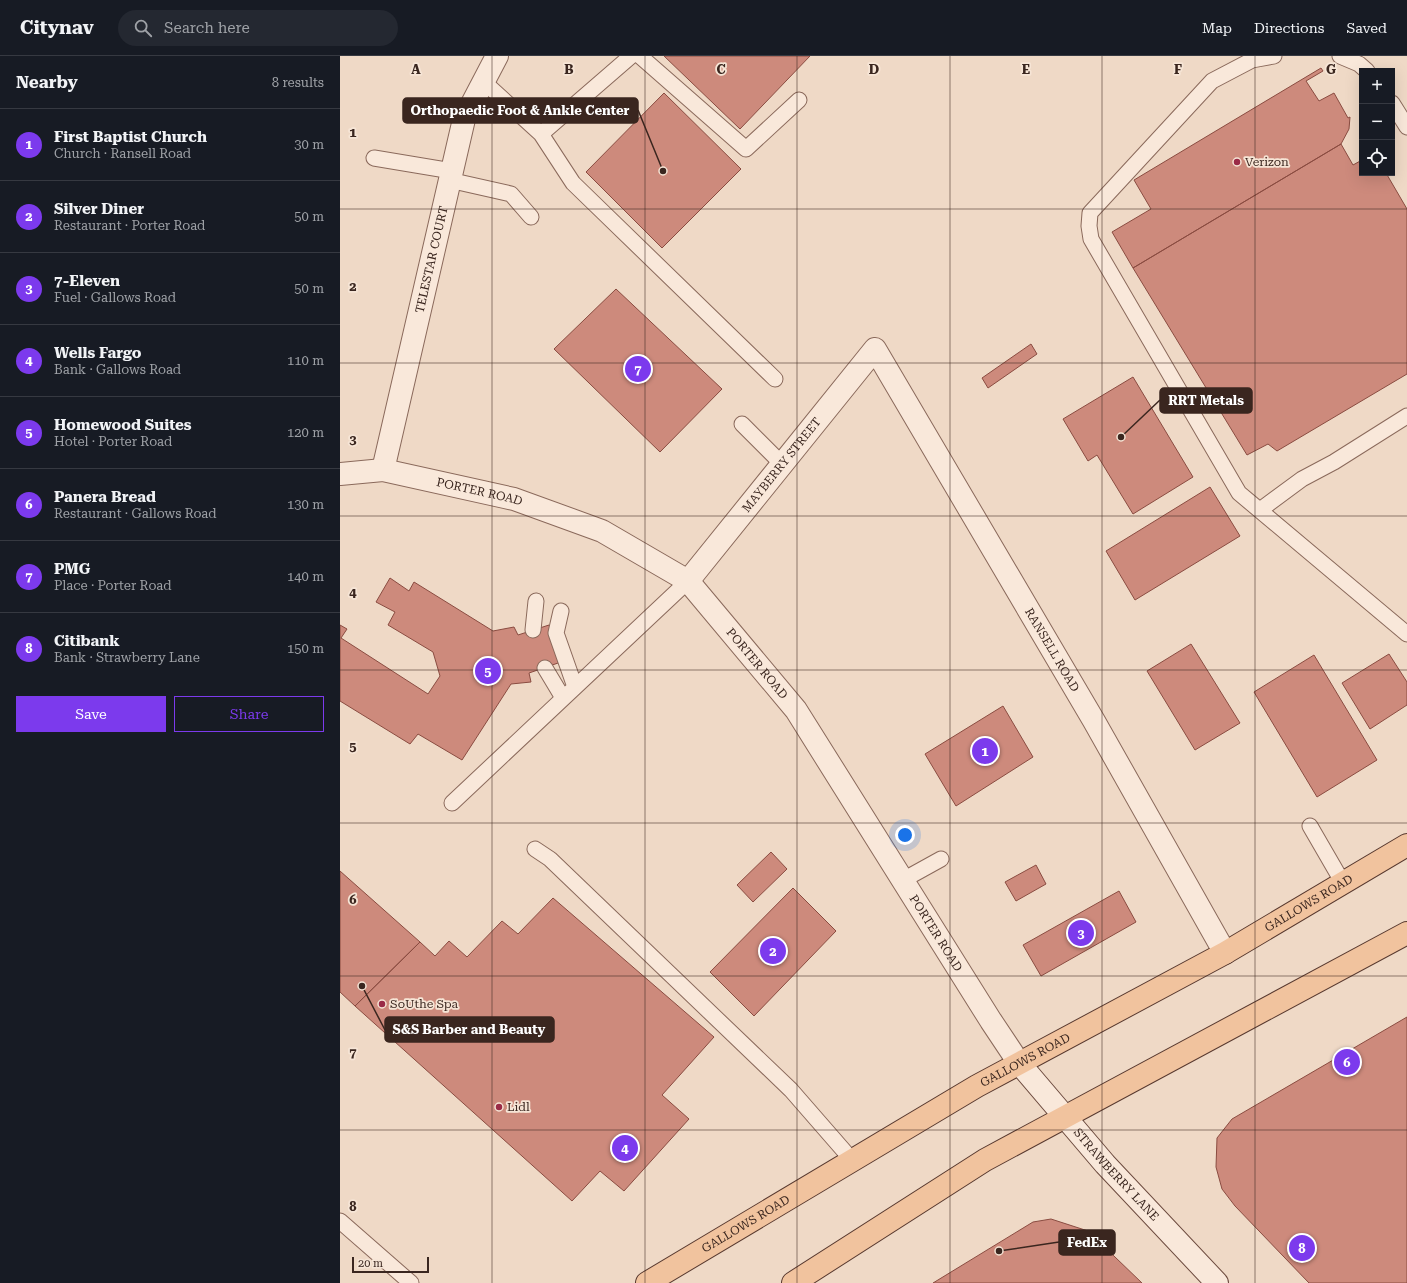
<!DOCTYPE html>
<meta charset="utf-8">
<style>
body{margin:0;font-family:"Roboto Serif",serif;background:#242831;color:#f1f3f6}
.controls{position:absolute;right:12px;top:12px;display:grid;overflow:hidden;border-radius:0px;box-shadow:0 4px 16px #0002}
.controls button{width:36px;height:36px;display:grid;place-items:center;padding:0;border:0;border-bottom:1px solid #363941;background:#171b24;color:#f1f3f6;font:20px sans-serif}
.scale{position:absolute;left:12px;bottom:10px;width:77px;box-sizing:border-box;padding-left:4px;border:2px solid #3a261f;border-top:0;font-size:11px;line-height:14px;white-space:nowrap;color:#3a261f;-webkit-text-stroke:3px #f6e5d6;paint-order:stroke}
.you{position:absolute;left:565px;top:779px;width:14px;height:14px;margin:-10px;border:3px solid #fff;border-radius:50%;background:#1a73e8;box-shadow:0 0 0 6px #1a73e833}
.badge{display:grid;place-items:center;width:26px;height:26px;border-radius:50%;background:#7c3aed;color:#fff;font-size:13px;font-weight:700}
.pin{position:absolute;translate:-50% -50%;border:2px solid #fff;box-shadow:0 1px 4px #0006}
.list{margin:0;padding:0;list-style:none}
h2{display:flex;justify-content:space-between;align-items:center;height:52px;margin:0;padding:0 16px;font-size:17px}
h2 small{font-size:13px;font-weight:400;color:#9ea1a6}
.list li{display:grid;grid-template-columns:26px 1fr auto;gap:12px;align-items:center;box-sizing:border-box;height:72px;padding:0 16px;border-top:1px solid #363941}
.list b{display:block;font-size:15px;white-space:nowrap}
.list p{margin:0;font-size:13px;white-space:nowrap;color:#9ea1a6}
.list em{font-size:13px;font-style:normal;color:#9ea1a6}
.actions{display:flex;gap:8px;padding:12px 16px}
.actions a{flex:1;padding:9px 0;border:1px solid #7c3aed;border-radius:0px;text-align:center;font-size:14px;color:#7c3aed}
.actions .main{background:#7c3aed;color:#fff}
.icon{flex:none;width:22px;height:22px;fill:none;stroke:currentColor;stroke-width:2;stroke-linecap:round;stroke-linejoin:round}
.map{position:relative;flex:none;width:1067px;height:1227px;overflow:hidden}
header{display:flex;align-items:center;gap:24px;box-sizing:border-box;height:56px;padding:0 20px;background:#171b24;border-bottom:1px solid #363941}
header strong{font-size:19px}
nav{display:flex;gap:22px;margin-inline-start:auto;font-size:14px}
.search{width:280px;height:36px;background:#242831;display:flex;align-items:center;gap:10px;box-sizing:border-box;padding:0 14px;border-radius:22px;color:#9ea1a6;font-size:15px}
main{display:flex}
aside{flex:1;background:#171b24}
.map>svg:first-child{display:block}
.building{fill:#cd8a7c;stroke:#8a4c41}
.lines{fill:none;stroke-linecap:round;stroke-linejoin:round}
.lane-casing{stroke:#8a695b;stroke-width:17}
.street-casing{stroke:#8a695b;stroke-width:24}
.secondary-casing{stroke:#6c4a3e;stroke-width:24}
.primary-casing{stroke:#58392f;stroke-width:24}
.lane{stroke:#f9e8da;stroke-width:15}
.street{stroke:#f9e8da;stroke-width:22}
.secondary{stroke:#f9e8da;stroke-width:22}
.primary{stroke:#f1c39e;stroke-width:22}
.grid{fill:none;stroke:#3a261f;stroke-width:1;stroke-opacity:0.55}
.poi-dot{fill:#9a2b47;stroke:#f6e5d6;stroke-width:1.5}
.labels{text-anchor:middle;stroke-width:3.5;stroke-linejoin:round;paint-order:stroke}
.poi-label{font-size:12px;fill:#3a261f;stroke:#f6e5d6;text-anchor:start}
.street-label{font-size:12px;fill:#3a261f;stroke:#f6e5d6}
.grid-label{font-size:13px;text-anchor:middle;font-weight:bold;fill:#3a261f;stroke:#f6e5d6;stroke-width:3.5;stroke-linejoin:round;paint-order:stroke}
.leader{fill:none;stroke:#3a261f;stroke-width:1.5}
.callout-dot{fill:#3a261f;stroke:#f6e5d6;stroke-width:1.5}
.callout{fill:#3a261f;stroke:#3a261f;stroke-width:1.5}
.callout-label{font-size:13px;text-anchor:middle;font-weight:bold;fill:#fff}
</style>
<header>
<strong>Citynav</strong>
<div class="search"><svg class="icon" aria-label="search" viewBox="0 0 24 24"><circle cx="10" cy="10" r="6"/><path d="M15 15l6 6"/></svg>Search here</div>
<nav><a>Map</a><a>Directions</a><a>Saved</a></nav>
</header>
<main>
<aside>
<h2>Nearby<small>8 results</small></h2>
<ul class="list">
<li><span class="badge">1</span><div><b>First Baptist Church</b><p>Church · Ransell Road</p></div><em>30 m</em></li>
<li><span class="badge">2</span><div><b>Silver Diner</b><p>Restaurant · Porter Road</p></div><em>50 m</em></li>
<li><span class="badge">3</span><div><b>7-Eleven</b><p>Fuel · Gallows Road</p></div><em>50 m</em></li>
<li><span class="badge">4</span><div><b>Wells Fargo</b><p>Bank · Gallows Road</p></div><em>110 m</em></li>
<li><span class="badge">5</span><div><b>Homewood Suites</b><p>Hotel · Porter Road</p></div><em>120 m</em></li>
<li><span class="badge">6</span><div><b>Panera Bread</b><p>Restaurant · Gallows Road</p></div><em>130 m</em></li>
<li><span class="badge">7</span><div><b>PMG</b><p>Place · Porter Road</p></div><em>140 m</em></li>
<li><span class="badge">8</span><div><b>Citibank</b><p>Bank · Strawberry Lane</p></div><em>150 m</em></li>
</ul>
<div class="actions"><a class="main">Save</a><a>Share</a></div>
</aside>
<div class="map">
<svg width="1067" height="1227" viewBox="0 0 1067 1227">
<rect width="100%" height="100%" fill="#efd9c6"/>
<!-- building -->
<path class="building" d="M 324,0 L 470,0 L 400,73 Z
M 981,12 L 983,15 L 966,25 L 979,45 L 994,37 L 1008,62 L 1010,61 L 1009,73 L 1001,88 L 793,212 L 772,176 L 811,153 L 794,124 Z
M 324,37 L 401,113 L 322,192 L 246,116 Z
M 1001,88 L 1013,109 L 1022,104 L 1022,117 L 1046,117 L 1067,153 L 1067,318 L 937,395 L 928,388 L 907,399 L 793,212 Z
M 276,233 L 382,333 L 320,396 L 214,293 Z
M 691,288 L 697,298 L 648,332 L 642,322 Z
M 793,321 L 853,421 L 793,458 L 757,399 L 748,405 L 723,363 Z
M 870,431 L 900,480 L 795,544 L 766,495 Z
M 50,522 L 69,535 L 74,526 L 153,575 L 174,571 L 178,579 L 209,569 L 221,606 L 189,617 L 191,626 L 171,628 L 122,704 L 78,678 L 70,688 L 0,645 L 0,569 L 7,573 L 1,582 L 88,638 L 100,620 L 93,596 L 48,569 L 55,556 L 36,546 Z
M 851,588 L 900,667 L 855,694 L 807,615 Z
M 1049,598 L 1067,626 L 1067,649 L 1030,673 L 1002,627 Z
M 974,599 L 1037,704 L 977,741 L 914,636 Z
M 663,650 L 693,701 L 616,750 L 585,698 Z
M 431,796 L 447,813 L 413,846 L 397,829 Z
M 696,809 L 706,828 L 676,845 L 665,826 Z
M 0,815 L 80,886 L 15,950 L 0,936 Z
M 453,832 L 496,875 L 414,960 L 370,916 Z
M 779,835 L 796,866 L 701,920 L 683,889 Z
M 213,842 L 374,981 L 322,1039 L 349,1063 L 284,1135 L 260,1115 L 232,1145 L 15,950 L 80,886 L 95,900 L 109,885 L 127,901 L 162,865 L 178,878 Z
M 1067,961 L 1067,1227 L 969,1227 L 895,1150 L 882,1133 L 876,1111 L 877,1082 L 892,1063 Z
M 711,1163 L 748,1175 L 802,1227 L 593,1227 L 693,1166 Z"/>
<g class="lines">
<defs>
<path id="lane" d="M 300,0 L 406,93 L 459,44
M 934,0 L 912,4 L 872,25 L 750,157 L 749,170 L 751,183 L 899,437 L 1067,578
M 1000,0 L 1019,8 L 1027,15
M 144,26 L 201,78 L 233,127 L 435,323
M 1052,47 L 1067,71
M 201,78 L 291,0
M 34,102 L 112,115
M 109,124 L 171,138 L 191,161
M 402,368 L 442,408
M 920,454 L 962,423 L 994,406 L 1067,360
M 221,555 L 216,577 L 235,631
M 193,574 L 196,545
M 205,612 L 223,642
M 112,747 L 348,525
M 970,770 L 1003,827
M 195,793 L 210,803 L 451,1034 L 512,1104
M 563,824 L 601,803
M 0,1165 L 71,1227"/>
<g id="street">
<path id="s1" d="M 43,414 L 124,63 L 157,0"/>
<path id="s2" d="M 0,418 L 43,414 L 174,443 L 262,475 L 348,525 L 456,654 L 651,965 L 679,1007"/>
<path id="s3" d="M 348,525 L 535,293 L 754,665 L 885,897"/>
</g>
<g id="secondary">
<path id="s4" d="M 679,1007 L 765,1108 L 877,1227"/>
</g>
<g id="primary">
<path id="s5" d="M 307,1227 L 637,1030 L 885,897 L 1067,789"/>
<path d="M 453,1227 L 645,1104 L 1067,877"/>
</g>
</defs>
<!-- lane casing -->
<use href="#lane" class="lane-casing"/>
<!-- street casing -->
<use href="#street" class="street-casing"/>
<!-- secondary casing -->
<use href="#secondary" class="secondary-casing"/>
<!-- primary casing -->
<use href="#primary" class="primary-casing"/>
<!-- lane -->
<use href="#lane" class="lane"/>
<!-- street -->
<use href="#street" class="street"/>
<!-- secondary -->
<use href="#secondary" class="secondary"/>
<!-- primary -->
<use href="#primary" class="primary"/>
</g>
<!-- grid -->
<path class="grid" d="M 152,0 L 152,1227M 305,0 L 305,1227M 457,0 L 457,1227M 610,0 L 610,1227M 762,0 L 762,1227M 915,0 L 915,1227M 0,153 L 1067,153M 0,307 L 1067,307M 0,460 L 1067,460M 0,614 L 1067,614M 0,767 L 1067,767M 0,920 L 1067,920M 0,1074 L 1067,1074"/>
<!-- markers -->
<g class="poi-dot">
<circle cx="897" cy="106" r="4"/>
<circle cx="42" cy="948" r="4"/>
<circle cx="159" cy="1051" r="4"/>
</g>
<g class="labels">
<!-- poi labels -->
<g class="poi-label">
<text x="905" y="110">Verizon</text>
<text x="50" y="952">SoUthe Spa</text>
<text x="167" y="1055">Lidl</text>
</g>
<!-- street labels -->
<g class="street-label">
<text dy="4" stroke="none"><textPath href="#s1" startOffset="216">TELESTAR COURT</textPath></text>
<text dy="4" stroke="none"><textPath href="#s3" startOffset="149">MAYBERRY STREET</textPath></text>
<text dy="4" stroke="none"><textPath href="#s2" startOffset="142">PORTER ROAD</textPath></text>
<text dy="4" stroke="none"><textPath href="#s3" startOffset="647">RANSELL ROAD</textPath></text>
<text dy="4" stroke="none"><textPath href="#s2" startOffset="478">PORTER ROAD</textPath></text>
<text dy="4" stroke="none"><textPath href="#s5" startOffset="763">GALLOWS ROAD</textPath></text>
<text dy="4" stroke="none"><textPath href="#s2" startOffset="802">PORTER ROAD</textPath></text>
<text dy="4" stroke="none"><textPath href="#s5" startOffset="439">GALLOWS ROAD</textPath></text>
<text dy="4" stroke="none"><textPath href="#s4" startOffset="148">STRAWBERRY LANE</textPath></text>
<text dy="4" stroke="none"><textPath href="#s5" startOffset="115">GALLOWS ROAD</textPath></text>
</g>
</g>
<g class="grid-label">
<text x="76" y="18">A</text>
<text x="229" y="18">B</text>
<text x="381" y="18">C</text>
<text x="534" y="18">D</text>
<text x="686" y="18">E</text>
<text x="838" y="18">F</text>
<text x="991" y="18">G</text>
<text x="13" y="81">1</text>
<text x="13" y="235">2</text>
<text x="13" y="388">3</text>
<text x="13" y="541">4</text>
<text x="13" y="695">5</text>
<text x="13" y="848">6</text>
<text x="13" y="1001">7</text>
<text x="13" y="1155">8</text>
</g>
<!-- callouts -->
<path class="leader" d="M323 115L298 54M781 381L820 344M22 930L45 974M659 1195L719 1186"/>
<g class="callout-dot">
<circle cx="323" cy="115" r="4"/>
<circle cx="781" cy="381" r="4"/>
<circle cx="22" cy="930" r="4"/>
<circle cx="659" cy="1195" r="4"/>
</g>
<g class="callout">
<rect x="63" y="42" width="235" height="25" rx="4"/>
<rect x="820" y="332" width="92" height="25" rx="4"/>
<rect x="45" y="961" width="169" height="25" rx="4"/>
<rect x="719" y="1174" width="56" height="25" rx="4"/>
</g>
<g class="callout-label">
<text x="180" y="59">Orthopaedic Foot &amp; Ankle Center</text>
<text x="866" y="349">RRT Metals</text>
<text x="129" y="978">S&amp;S Barber and Beauty</text>
<text x="747" y="1191">FedEx</text>
</g>
</svg>
<div class="controls">
<button>+</button>
<button>−</button>
<button><svg class="icon" aria-label="locate" viewBox="0 0 24 24"><circle cx="12" cy="12" r="6"/><path d="M12 2v4M12 18v4M2 12h4M18 12h4"/></svg></button>
</div>
<div class="scale">20 m</div>
<div class="you"></div>
<div class="pin badge" style="left:645px;top:695px">1</div>
<div class="pin badge" style="left:433px;top:895px">2</div>
<div class="pin badge" style="left:741px;top:877px">3</div>
<div class="pin badge" style="left:285px;top:1092px">4</div>
<div class="pin badge" style="left:148px;top:615px">5</div>
<div class="pin badge" style="left:1007px;top:1006px">6</div>
<div class="pin badge" style="left:298px;top:313px">7</div>
<div class="pin badge" style="left:962px;top:1192px">8</div>
</div>
</main>
